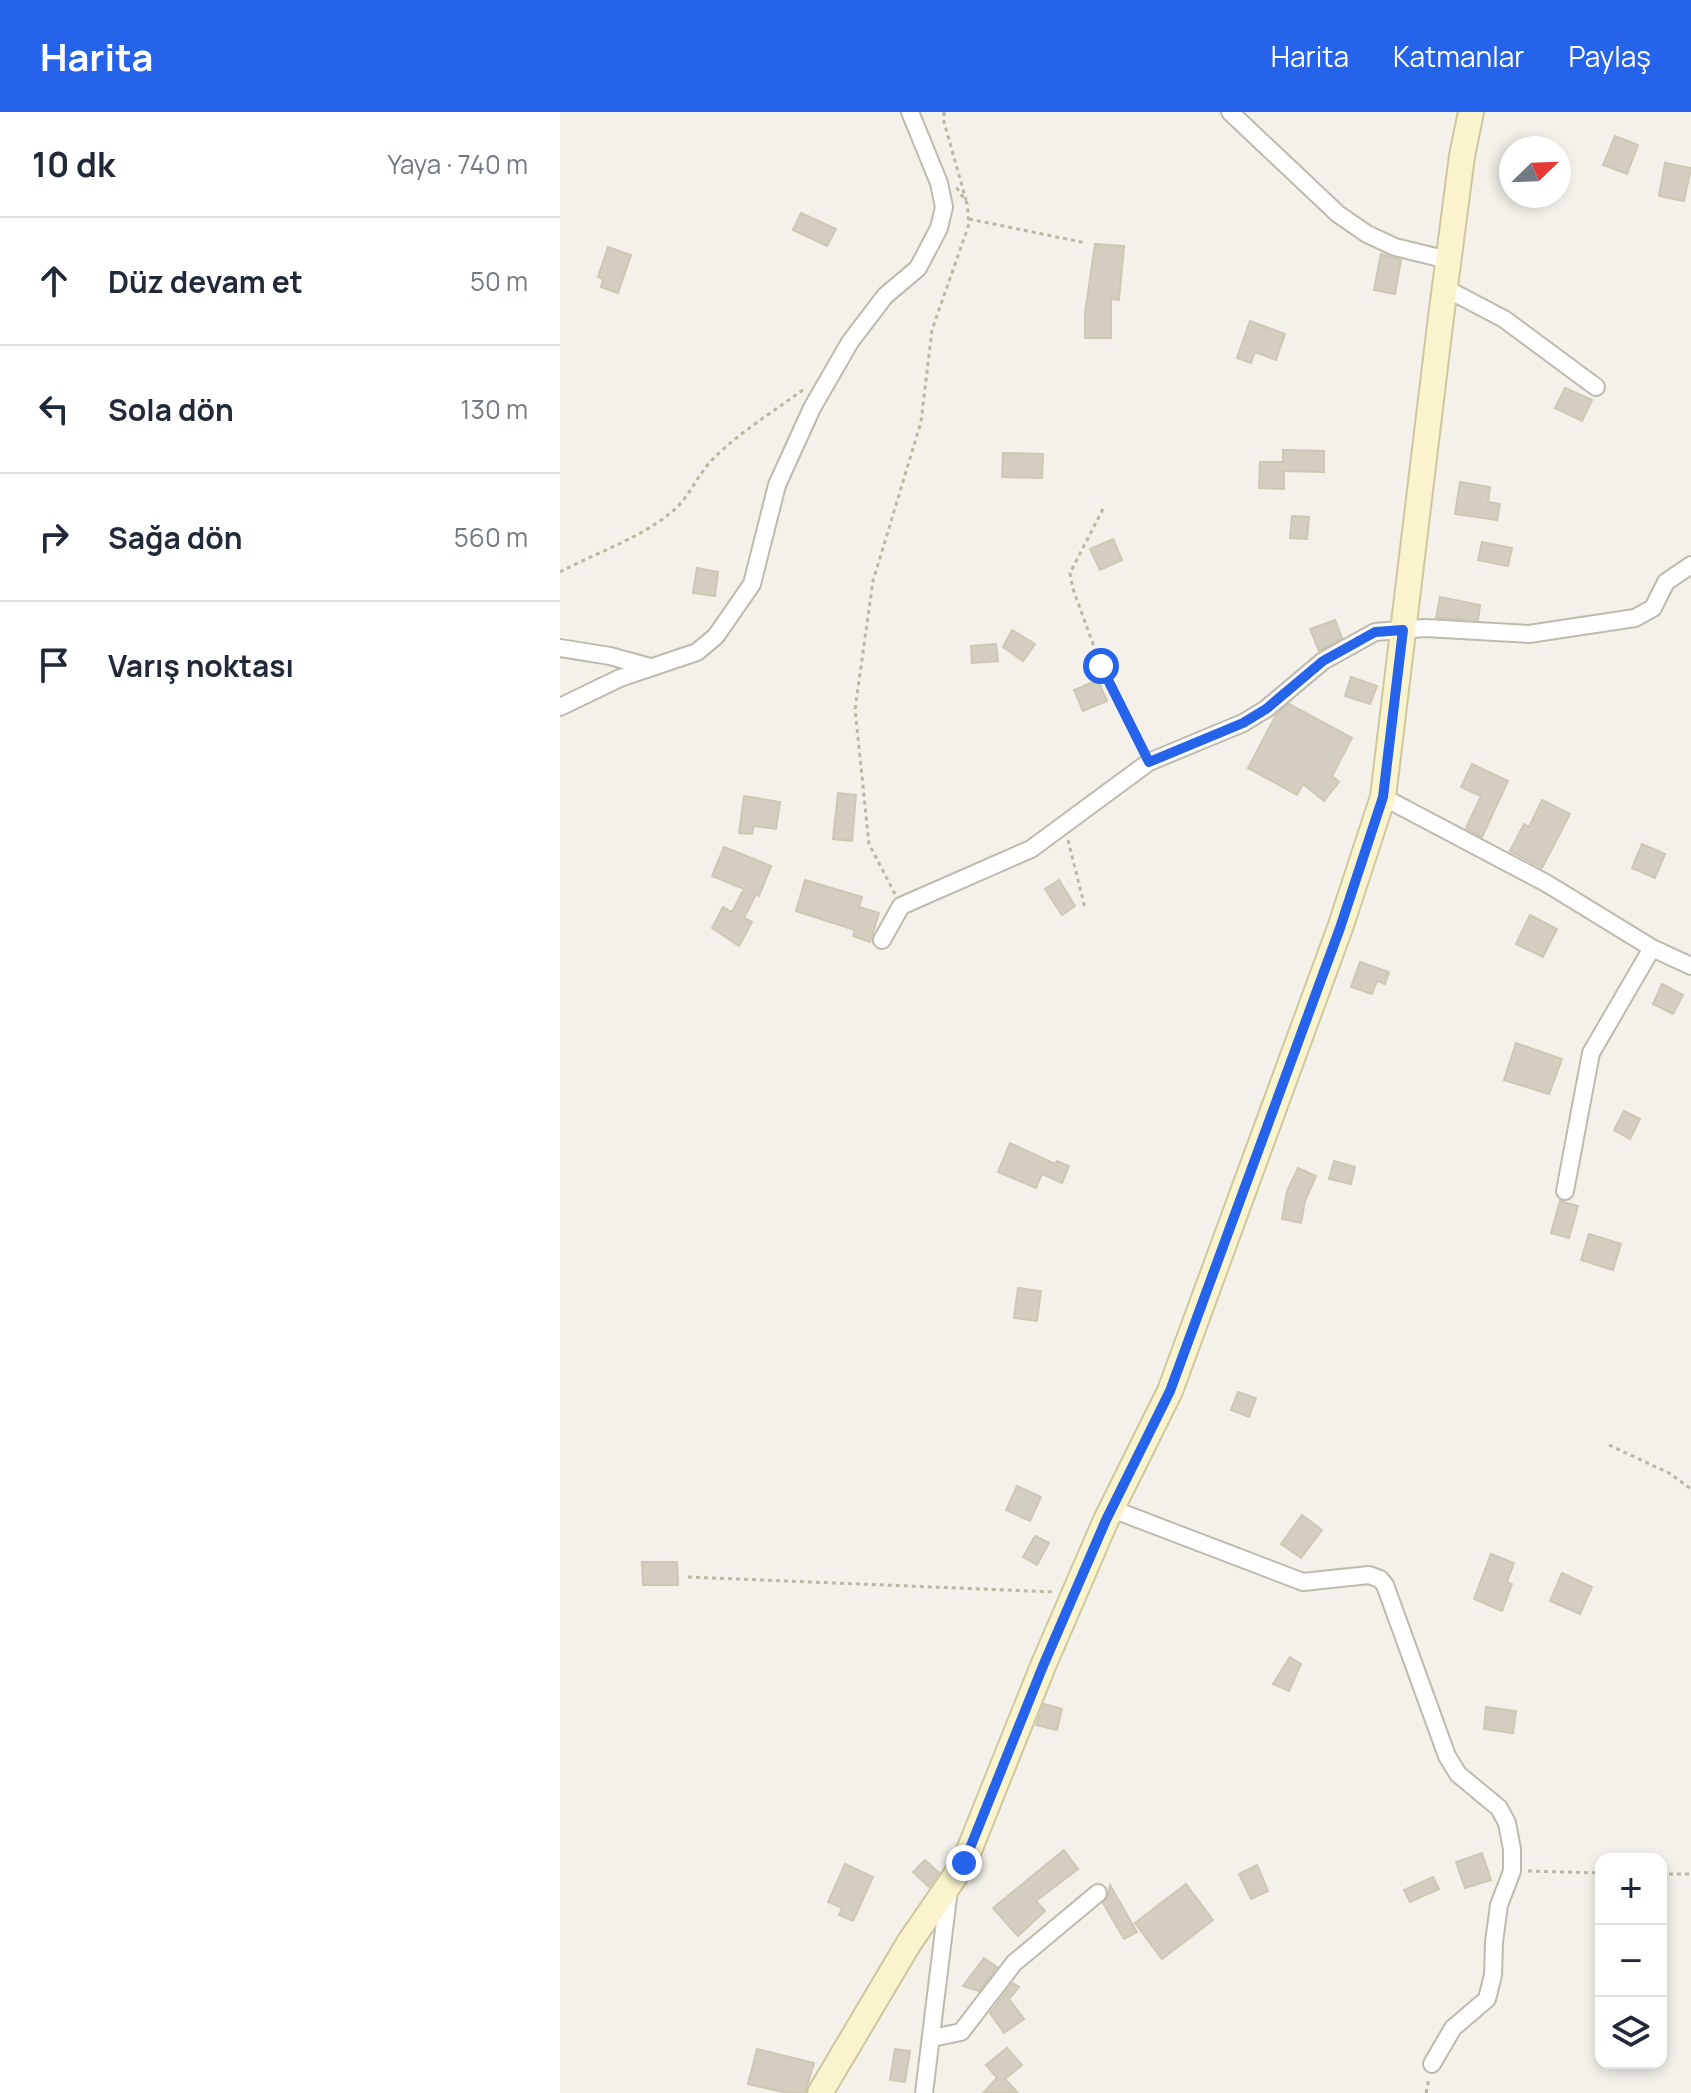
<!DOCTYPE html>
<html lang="tr">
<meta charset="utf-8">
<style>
body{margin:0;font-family:Manrope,sans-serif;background:#f6f6f7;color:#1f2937}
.controls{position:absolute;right:24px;bottom:24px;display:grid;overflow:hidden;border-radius:16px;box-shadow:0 4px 12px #0003}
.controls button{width:72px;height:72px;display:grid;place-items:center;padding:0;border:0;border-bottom:2px solid #e0e1e3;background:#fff;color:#1f2937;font:40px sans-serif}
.compass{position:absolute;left:939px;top:24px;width:72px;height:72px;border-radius:50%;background:#fff;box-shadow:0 4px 12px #0003;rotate:67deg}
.stop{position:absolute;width:24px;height:24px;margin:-18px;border:6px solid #2563eb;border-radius:50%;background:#fff}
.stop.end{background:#2563eb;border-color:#fff;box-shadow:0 2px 8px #0008}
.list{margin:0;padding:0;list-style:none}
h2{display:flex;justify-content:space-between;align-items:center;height:104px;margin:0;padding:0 32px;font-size:34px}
h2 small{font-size:26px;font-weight:400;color:#747a83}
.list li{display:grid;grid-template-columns:52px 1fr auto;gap:24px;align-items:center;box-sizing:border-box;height:128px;padding:0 32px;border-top:2px solid #e0e1e3}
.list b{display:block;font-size:30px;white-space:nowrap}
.list em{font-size:26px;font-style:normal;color:#747a83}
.icon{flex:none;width:44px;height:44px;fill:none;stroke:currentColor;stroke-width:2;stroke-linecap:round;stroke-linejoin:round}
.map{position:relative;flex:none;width:1131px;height:1981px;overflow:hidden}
header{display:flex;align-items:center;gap:48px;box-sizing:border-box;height:112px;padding:0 40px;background:#2563eb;color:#fff}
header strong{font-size:38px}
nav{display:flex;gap:44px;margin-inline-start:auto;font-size:28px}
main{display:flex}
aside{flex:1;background:#fff}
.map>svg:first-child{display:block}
.building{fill:#d4cec0;stroke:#cec7b4;stroke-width:2}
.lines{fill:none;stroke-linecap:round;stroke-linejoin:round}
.street-casing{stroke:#bebaad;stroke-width:20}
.secondary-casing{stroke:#cec79e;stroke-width:28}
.path{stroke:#beb7a0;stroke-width:3;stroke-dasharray:4 4;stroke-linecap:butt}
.street{stroke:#fff;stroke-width:16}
.secondary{stroke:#f9f4ce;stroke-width:24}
.route{stroke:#2563eb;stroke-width:10}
</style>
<header>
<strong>Harita</strong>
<nav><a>Harita</a><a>Katmanlar</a><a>Paylaş</a></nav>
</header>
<main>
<aside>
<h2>10 dk<small>Yaya · 740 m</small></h2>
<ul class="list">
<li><svg class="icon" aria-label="ahead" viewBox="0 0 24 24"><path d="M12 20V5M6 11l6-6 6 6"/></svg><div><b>Düz devam et</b></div><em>50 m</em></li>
<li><svg class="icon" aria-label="left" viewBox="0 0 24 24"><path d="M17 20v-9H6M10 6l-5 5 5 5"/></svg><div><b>Sola dön</b></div><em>130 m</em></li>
<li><svg class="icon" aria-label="right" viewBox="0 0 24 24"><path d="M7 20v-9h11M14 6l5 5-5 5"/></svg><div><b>Sağa dön</b></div><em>560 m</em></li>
<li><svg class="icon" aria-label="arrive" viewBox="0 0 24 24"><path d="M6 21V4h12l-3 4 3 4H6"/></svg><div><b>Varış noktası</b></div></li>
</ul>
</aside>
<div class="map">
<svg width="1131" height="1981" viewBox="0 0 1131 1981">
<rect width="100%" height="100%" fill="#f3f1ea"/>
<!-- building -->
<path class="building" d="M 1055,24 L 1078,33 L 1067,62 L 1043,53 Z
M 1105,51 L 1131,56 L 1124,89 L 1099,84 Z
M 241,101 L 276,117 L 267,134 L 233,118 Z
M 535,132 L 564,134 L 559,188 L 551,187 L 551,226 L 525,226 L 525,201 Z
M 48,135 L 71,143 L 58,181 L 41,175 L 43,167 L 38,165 Z
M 821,142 L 841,148 L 835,182 L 814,178 Z
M 690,209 L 725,222 L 716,248 L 695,240 L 691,251 L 677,246 Z
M 1005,276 L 1032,288 L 1022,309 L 995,296 Z
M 723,338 L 764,339 L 764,360 L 724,359 L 724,377 L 699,376 L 700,350 L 723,350 Z
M 443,341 L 483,342 L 482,366 L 442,365 Z
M 900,370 L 930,375 L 928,390 L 940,392 L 937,408 L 895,402 Z
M 732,404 L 749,405 L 747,427 L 730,426 Z
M 553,427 L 562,448 L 540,458 L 530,437 Z
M 922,430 L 952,436 L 948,454 L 918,448 Z
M 137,456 L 158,460 L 155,484 L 133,481 Z
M 880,485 L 920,493 L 918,508 L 876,506 Z
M 775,508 L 782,526 L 759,539 L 750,517 Z
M 452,518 L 475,532 L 463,549 L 443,535 Z
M 436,532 L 438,549 L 412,551 L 411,534 Z
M 791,565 L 817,574 L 810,592 L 785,584 Z
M 538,568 L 547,589 L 523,599 L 514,578 Z
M 729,592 L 792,626 L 772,664 L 779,670 L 764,689 L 743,672 L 737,683 L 688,656 L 716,603 Z
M 912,652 L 948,669 L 922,725 L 906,716 L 921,684 L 901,675 Z
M 278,681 L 296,683 L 292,729 L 273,727 Z
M 184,684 L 220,690 L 216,717 L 194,714 L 192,722 L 179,721 Z
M 982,688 L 1010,702 L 982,756 L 950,739 L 964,712 L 969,715 Z
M 1082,732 L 1105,742 L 1095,766 L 1072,756 Z
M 164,735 L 211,754 L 199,784 L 196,782 L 184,806 L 192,810 L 179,834 L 152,816 L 163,795 L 172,800 L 184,777 L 152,764 Z
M 245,768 L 302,785 L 299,795 L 319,801 L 310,830 L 293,824 L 295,818 L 236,799 Z
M 499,768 L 515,794 L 502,803 L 485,777 Z
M 970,803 L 997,817 L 983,845 L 956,832 Z
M 800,850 L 829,860 L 825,872 L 817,869 L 812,882 L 791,875 Z
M 1102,872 L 1123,883 L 1113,902 L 1093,892 Z
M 956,931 L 1002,947 L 989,982 L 944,968 Z
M 1064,999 L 1080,1007 L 1070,1027 L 1054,1018 Z
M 450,1031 L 495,1052 L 497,1049 L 509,1054 L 502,1071 L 482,1062 L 476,1076 L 438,1060 Z
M 774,1049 L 795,1055 L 791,1072 L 769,1067 Z
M 738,1056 L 756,1064 L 745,1089 L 741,1111 L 722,1107 L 727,1079 Z
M 1000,1089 L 1018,1094 L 1009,1126 L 991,1121 Z
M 1029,1122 L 1061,1132 L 1053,1158 L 1021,1148 Z
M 458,1176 L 481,1179 L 477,1209 L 454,1206 Z
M 678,1280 L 696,1286 L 689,1305 L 671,1298 Z
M 457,1374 L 481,1385 L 470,1409 L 446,1398 Z
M 742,1403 L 762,1418 L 741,1446 L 721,1432 Z
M 475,1424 L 489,1431 L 477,1453 L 463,1445 Z
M 931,1442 L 954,1451 L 947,1470 L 952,1472 L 942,1499 L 914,1487 Z
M 82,1450 L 117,1450 L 118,1473 L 83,1473 Z
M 1002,1461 L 1032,1475 L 1020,1502 L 990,1489 Z
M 730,1545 L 741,1552 L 729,1579 L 713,1572 Z
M 484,1592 L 502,1597 L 497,1618 L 476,1613 Z
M 926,1595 L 956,1599 L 953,1621 L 924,1617 Z
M 504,1738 L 518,1757 L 476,1789 L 485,1799 L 458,1824 L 433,1796 Z
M 922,1741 L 931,1768 L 905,1776 L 896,1750 Z
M 365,1748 L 379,1761 L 369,1775 L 353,1760 Z
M 285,1752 L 313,1765 L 293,1809 L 279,1803 L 282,1796 L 268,1790 Z
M 697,1753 L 708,1779 L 691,1787 L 679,1762 Z
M 873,1765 L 879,1777 L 850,1790 L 844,1778 Z
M 626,1772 L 653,1808 L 602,1847 L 575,1811 Z
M 550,1773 L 577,1820 L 564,1827 L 543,1791 L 548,1784 Z
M 424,1846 L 437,1855 L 419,1879 L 403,1874 Z
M 453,1871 L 459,1875 L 449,1887 L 464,1907 L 444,1921 L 430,1901 Z
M 447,1936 L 462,1953 L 445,1967 L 458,1981 L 423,1981 L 437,1966 L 426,1953 Z
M 197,1937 L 254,1951 L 245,1981 L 227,1981 L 188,1972 Z
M 335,1937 L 350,1939 L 345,1970 L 330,1968 Z"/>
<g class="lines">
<defs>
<path id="street" d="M 670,0 L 778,102 L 807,122 L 835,135 L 888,148
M 885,176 L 944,207 L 1036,275
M 0,536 L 50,544 L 90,555
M 0,595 L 60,566 L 137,540 L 156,524 L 192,472 L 217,373 L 252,296 L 290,230 L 325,184 L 358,156 L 379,116 L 384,95 L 379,71 L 350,0
M 823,685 L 986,771 L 1092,836 L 1131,854
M 322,828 L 341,794 L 471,737 L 589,650 L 683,611 L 706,597 L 763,549 L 815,520 L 865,516 L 969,522 L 1075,506 L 1093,496 L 1106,470 L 1131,453
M 1005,1079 L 1031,941 L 1092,836
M 552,1397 L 743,1470 L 809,1463 L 820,1467 L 825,1473 L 887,1644 L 898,1662 L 939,1696 L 947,1711 L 952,1737 L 952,1759 L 939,1793 L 934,1830 L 933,1863 L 927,1887 L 893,1916 L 872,1952
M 372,1926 L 401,1920 L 454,1851 L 538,1781
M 364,1981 L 389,1777"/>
<path id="secondary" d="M 260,1981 L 349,1831 L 404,1751 L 483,1554 L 546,1408 L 610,1279 L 780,816 L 823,685 L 881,205 L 902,44 L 911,0"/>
</defs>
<!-- street casing -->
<use href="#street" class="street-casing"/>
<!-- secondary casing -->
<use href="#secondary" class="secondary-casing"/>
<!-- path -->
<path class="path" d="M 384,0 L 384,10 L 406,88
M 409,107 L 526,131
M 543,397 L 510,461 L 513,477 L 541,554 L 582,636
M 0,460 C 37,440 82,426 114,398 C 130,384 137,364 151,349 C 178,321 213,300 244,277
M 508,728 L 525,796
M 335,782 L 309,732 L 295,597 L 313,469 L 361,310 L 372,218 L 409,112 L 407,91 L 396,75
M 1049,1333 L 1109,1361 L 1131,1377
M 128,1465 L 495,1480
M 968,1759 L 1041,1761
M 1101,1762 L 1131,1762
M 866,1981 L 869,1967"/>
<!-- street -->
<use href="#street" class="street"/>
<!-- secondary -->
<use href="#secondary" class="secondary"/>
</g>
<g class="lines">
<!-- route -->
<path class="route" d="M 404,1751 L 483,1554 L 546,1408 L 610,1279 L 780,816 L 823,685 L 843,518 L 815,520 L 763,549 L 706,597 L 683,611 L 589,650 L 541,554"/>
</g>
</svg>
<div class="controls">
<button>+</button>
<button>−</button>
<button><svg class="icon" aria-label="layers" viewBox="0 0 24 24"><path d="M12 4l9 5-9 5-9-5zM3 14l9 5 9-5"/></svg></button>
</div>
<svg class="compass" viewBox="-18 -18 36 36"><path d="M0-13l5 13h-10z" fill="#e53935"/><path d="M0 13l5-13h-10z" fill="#747a83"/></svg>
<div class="stop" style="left:541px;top:554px"></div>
<div class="stop end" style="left:404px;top:1751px"></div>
</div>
</main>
